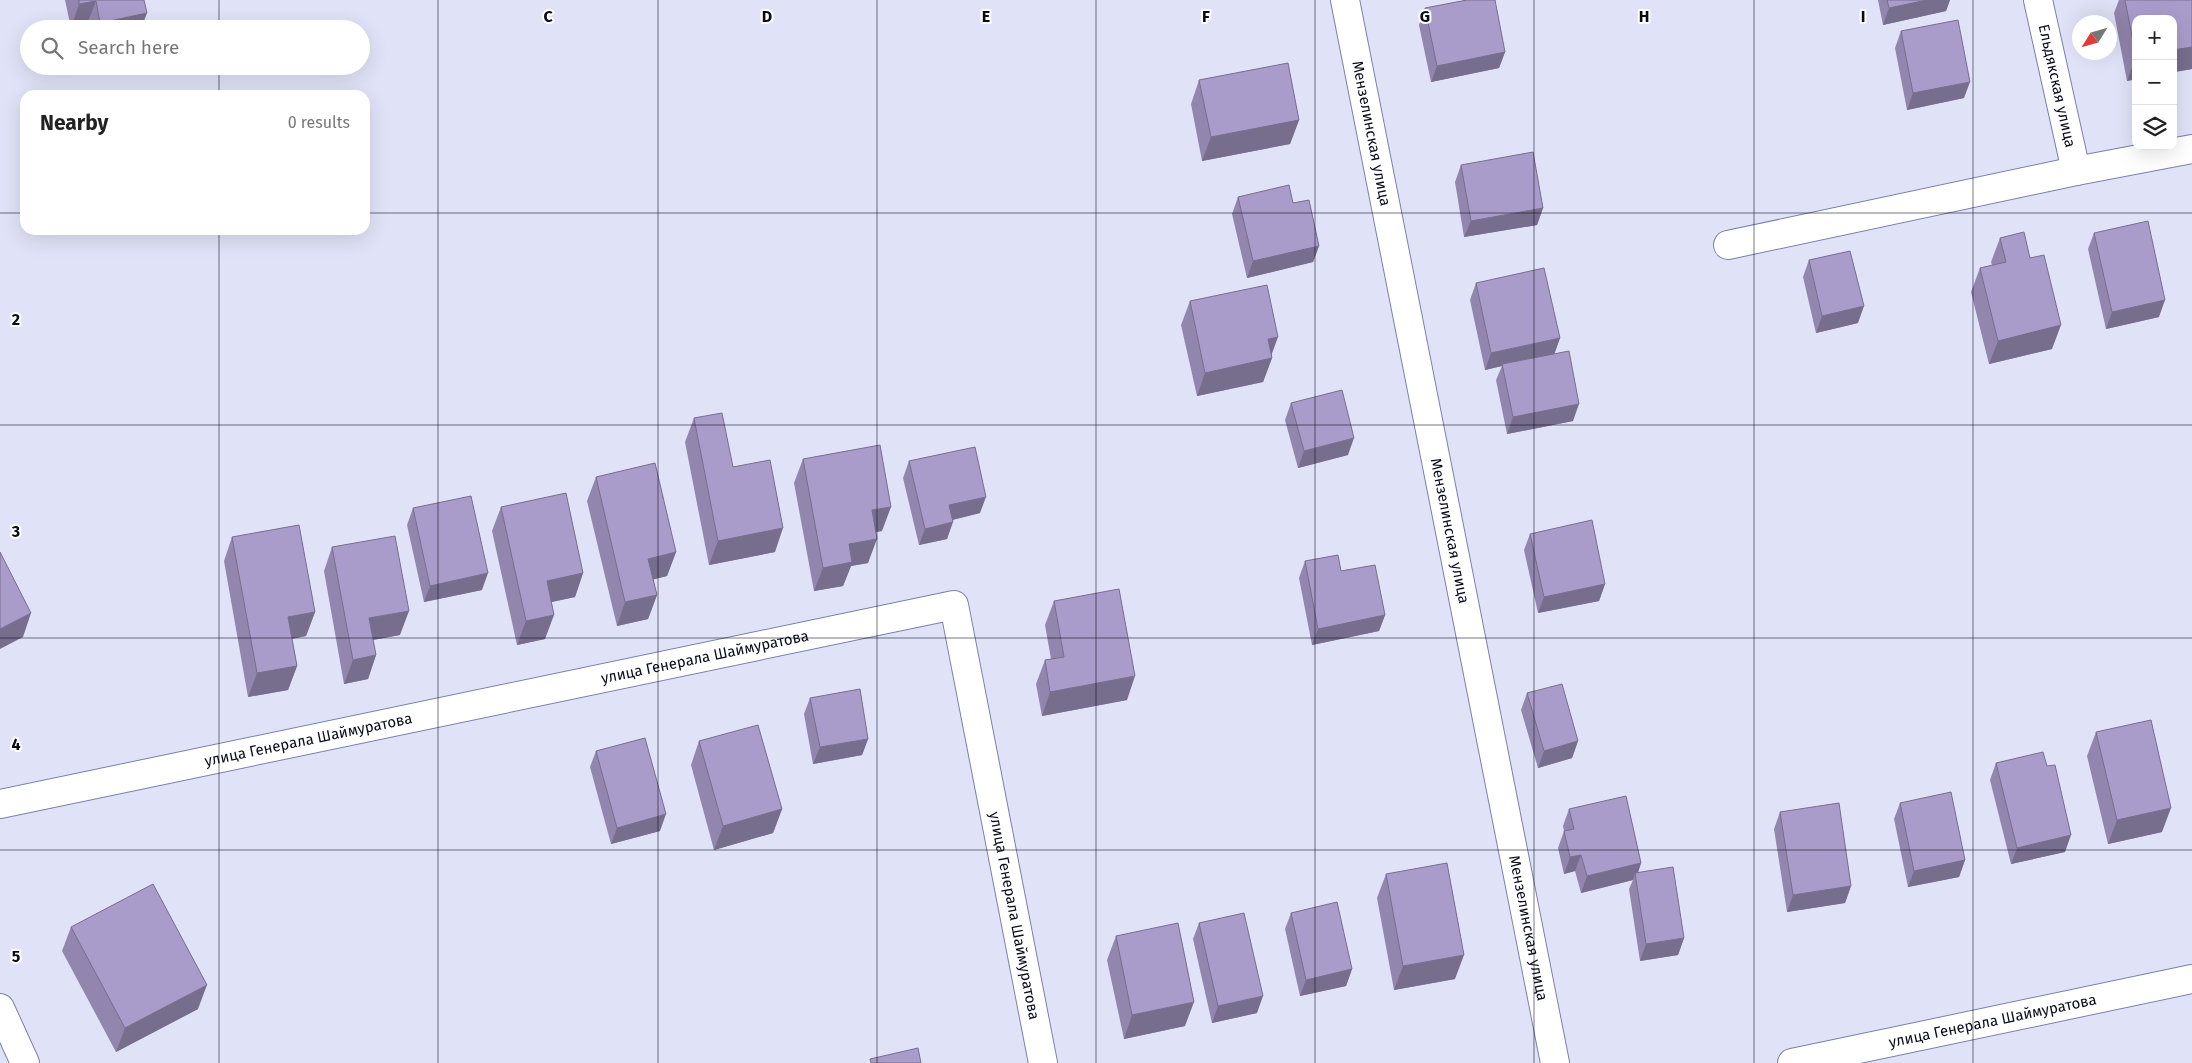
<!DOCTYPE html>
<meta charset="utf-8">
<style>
body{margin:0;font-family:"Fira Sans",sans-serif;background:#f2f2f2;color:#222}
.controls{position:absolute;right:15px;top:15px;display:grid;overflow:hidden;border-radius:10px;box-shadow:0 5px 20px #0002}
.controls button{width:45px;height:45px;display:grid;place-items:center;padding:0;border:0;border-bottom:1px solid #e0e0e0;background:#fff;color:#222;font:25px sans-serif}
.compass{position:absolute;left:2072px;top:15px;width:45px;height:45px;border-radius:50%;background:#fff;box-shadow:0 5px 20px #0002;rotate:233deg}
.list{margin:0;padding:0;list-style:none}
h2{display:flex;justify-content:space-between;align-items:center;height:65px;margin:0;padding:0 20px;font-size:21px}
h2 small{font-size:16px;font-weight:400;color:#767676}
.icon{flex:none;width:28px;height:28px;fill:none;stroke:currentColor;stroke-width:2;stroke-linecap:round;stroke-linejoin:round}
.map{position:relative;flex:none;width:2192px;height:1063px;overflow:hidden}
.search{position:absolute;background:#fff;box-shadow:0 5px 20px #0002;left:20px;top:20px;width:350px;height:55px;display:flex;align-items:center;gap:12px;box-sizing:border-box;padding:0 18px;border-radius:28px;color:#767676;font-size:19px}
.panel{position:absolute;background:#fff;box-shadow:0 5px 20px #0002;left:20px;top:90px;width:350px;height:145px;border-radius:15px}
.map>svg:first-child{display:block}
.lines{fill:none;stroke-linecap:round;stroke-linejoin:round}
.minor-casing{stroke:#7a80ac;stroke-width:30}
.minor{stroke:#fff;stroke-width:28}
.wall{fill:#9286ae}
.shaded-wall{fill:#776d8d}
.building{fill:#aa9cca;stroke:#776d8d}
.grid{fill:none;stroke:#090a1a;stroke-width:1;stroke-opacity:0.55}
.labels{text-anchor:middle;stroke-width:4;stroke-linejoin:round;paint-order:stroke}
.street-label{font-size:15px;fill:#090a1a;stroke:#fff}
.grid-label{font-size:16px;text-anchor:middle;font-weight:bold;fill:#090a1a;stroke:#fff;stroke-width:4;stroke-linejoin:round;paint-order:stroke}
</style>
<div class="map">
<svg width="2192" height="1063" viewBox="0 0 2192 1063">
<rect width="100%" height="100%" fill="#e0e3f7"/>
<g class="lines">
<defs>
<g id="minor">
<path id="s1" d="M 1345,0 L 1555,1063"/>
<path id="s2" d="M 2038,0 L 2076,171"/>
<path d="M 1728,245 L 2076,171 L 2192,149"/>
<path id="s3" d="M 0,804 L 954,605 L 1043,1063"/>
<path d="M 0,1008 L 25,1063"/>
<path id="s4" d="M 1792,1063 L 2192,979"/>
</g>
</defs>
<!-- minor casing -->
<use href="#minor" class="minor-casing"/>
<!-- minor -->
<use href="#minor" class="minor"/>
</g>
<!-- wall -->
<path class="wall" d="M 65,0 L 144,0 L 141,29 L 88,29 L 87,24 L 71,28 Z
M 1878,0 L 1950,0 L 1946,11 L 1883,25 Z
M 2119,0 L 2192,0 L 2192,69 L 2127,81 L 2114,13 Z
M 1425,8 L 1505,52 L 1499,68 L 1431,82 L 1419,25 Z
M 1901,31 L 1964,98 L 1907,110 L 1895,48 Z
M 1199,80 L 1299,120 L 1290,144 L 1202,161 L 1191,104 Z
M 1461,165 L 1543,208 L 1537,225 L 1464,237 L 1455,182 Z
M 1238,197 L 1319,246 L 1313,262 L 1247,278 L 1232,214 Z
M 2094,233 L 2159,317 L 2106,329 L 2088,249 Z
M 2000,238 L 2052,349 L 1989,364 L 1971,292 L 1980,268 L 1992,265 L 1991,262 Z
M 1809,260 L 1858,323 L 1816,333 L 1803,277 Z
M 1476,283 L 1560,338 L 1554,354 L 1573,421 L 1507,434 L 1496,380 L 1502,366 L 1485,370 L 1470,300 Z
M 1190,301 L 1271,356 L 1272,358 L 1263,382 L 1197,396 L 1181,325 Z
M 1291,403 L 1348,455 L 1298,468 L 1285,420 Z
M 694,418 L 733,467 L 775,552 L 709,565 L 685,442 Z
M 803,459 L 882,531 L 876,532 L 868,563 L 851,566 L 843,586 L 814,591 L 794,483 Z
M 909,461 L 980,513 L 953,520 L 947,539 L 919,545 L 903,478 Z
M 596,477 L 676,552 L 667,576 L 653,579 L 657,595 L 648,619 L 617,626 L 587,501 Z
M 501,507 L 583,573 L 575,597 L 551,602 L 545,639 L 517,645 L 492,531 Z
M 413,508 L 482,590 L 424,602 L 407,525 Z
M 1530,534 L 1605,584 L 1599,601 L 1538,613 L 1524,550 Z
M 232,537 L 315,612 L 306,636 L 292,639 L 297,666 L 288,690 L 248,697 L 224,561 Z
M 332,547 L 400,635 L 373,640 L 376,655 L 368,679 L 344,684 L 324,571 Z
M 1305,561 L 1341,571 L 1385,615 L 1379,631 L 1312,645 L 1299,578 Z
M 1054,601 L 1127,700 L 1042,716 L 1036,684 L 1045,660 L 1051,659 L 1045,625 Z
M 1527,693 L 1578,741 L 1572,758 L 1538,768 L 1521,710 Z
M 810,698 L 868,739 L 862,755 L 813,764 L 804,714 Z
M 2096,732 L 2162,832 L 2108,844 L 2087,756 Z
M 699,741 L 782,809 L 773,833 L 714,850 L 691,765 Z
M 596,751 L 660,831 L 611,844 L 590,767 Z
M 1996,763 L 2065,852 L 2011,864 L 1990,780 Z
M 1900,803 L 1965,860 L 1959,877 L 1908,887 L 1894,819 Z
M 1569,809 L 1641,863 L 1638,873 L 1684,938 L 1678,955 L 1640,961 L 1629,889 L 1633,880 L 1581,893 L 1575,871 L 1564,874 L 1558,848 L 1564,831 L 1563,826 Z
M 1780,812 L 1851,886 L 1845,903 L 1787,912 L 1774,829 Z
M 1386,874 L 1455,979 L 1394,990 L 1377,898 Z
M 1291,913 L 1352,969 L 1346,986 L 1300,996 L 1285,929 Z
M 1199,923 L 1257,1013 L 1212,1023 L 1193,939 Z
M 71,927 L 198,1009 L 116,1052 L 62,951 Z
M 1116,936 L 1185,1026 L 1124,1039 L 1107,960 Z"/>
<!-- shaded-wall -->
<path class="shaded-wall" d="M 1927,0 L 1950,0 L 1946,11 L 1883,25 L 1889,8 Z
M 96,1 L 87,24 L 71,28 L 79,4 Z
M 147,13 L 141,29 L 98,29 L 100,23 Z
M 2192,47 L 2192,69 L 2173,72 L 2173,50 Z
M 1505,52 L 1499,68 L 1431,82 L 1437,66 Z
M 2136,57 L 2136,79 L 2127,81 Z
M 1970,82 L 1964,98 L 1907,110 L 1913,93 Z
M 1299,120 L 1290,144 L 1202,161 L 1211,137 Z
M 1543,208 L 1537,225 L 1464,237 L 1471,221 Z
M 1319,246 L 1313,262 L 1247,278 L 1253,261 Z
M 2165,300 L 2159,317 L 2106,329 L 2112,312 Z
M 1864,306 L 1858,323 L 1816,333 L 1822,316 Z
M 2061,325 L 2052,349 L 1989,364 L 1998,341 Z
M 1278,337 L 1270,359 L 1272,358 L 1263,382 L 1197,396 L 1205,373 L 1268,339 Z
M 1560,338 L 1554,355 L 1502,364 L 1502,366 L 1485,370 L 1491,353 Z
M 1579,404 L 1573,421 L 1507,434 L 1513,417 Z
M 1354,438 L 1348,455 L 1298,468 L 1304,451 Z
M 986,497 L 980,513 L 943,522 L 949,505 Z
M 891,507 L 882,531 L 863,534 L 872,510 Z
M 953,522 L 947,539 L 919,545 L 925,529 Z
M 783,528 L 775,552 L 709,565 L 718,541 Z
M 877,539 L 868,563 L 851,566 L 843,586 L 814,591 L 823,568 L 849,544 Z
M 676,552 L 667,576 L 640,583 L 648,559 Z
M 488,573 L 482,590 L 424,602 L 430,586 Z
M 583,573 L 575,597 L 538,605 L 547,581 Z
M 1605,584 L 1599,601 L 1538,613 L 1544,597 Z
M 657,595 L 648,619 L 617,626 L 625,602 Z
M 409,611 L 400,635 L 361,642 L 369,618 Z
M 315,612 L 306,636 L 279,641 L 288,617 Z
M 31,613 L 23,637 L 0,649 L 0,629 Z
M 554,615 L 545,639 L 517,645 L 526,621 Z
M 1385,615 L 1379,631 L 1312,645 L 1318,629 Z
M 376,655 L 368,679 L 344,684 L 353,660 Z
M 297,666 L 288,690 L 248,697 L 257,673 Z
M 1135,676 L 1127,700 L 1042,716 L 1050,692 Z
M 868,739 L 862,755 L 813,764 L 820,747 Z
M 1578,741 L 1572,758 L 1538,768 L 1544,751 Z
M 2171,808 L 2162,832 L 2108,844 L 2117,820 Z
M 782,809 L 773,833 L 714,850 L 723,826 Z
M 666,814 L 660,831 L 611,844 L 617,828 Z
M 2071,835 L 2065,852 L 2011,864 L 2017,848 Z
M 1581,855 L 1575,871 L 1564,874 L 1570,857 Z
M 1965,860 L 1959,877 L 1908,887 L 1914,871 Z
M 1641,863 L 1636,878 L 1635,873 L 1633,880 L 1581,893 L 1587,876 Z
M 1851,886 L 1845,903 L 1787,912 L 1793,895 Z
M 1684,938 L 1678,955 L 1640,961 L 1646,944 Z
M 1464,955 L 1455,979 L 1394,990 L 1403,966 Z
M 1352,969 L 1346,986 L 1300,996 L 1306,980 Z
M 207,985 L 198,1009 L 116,1052 L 125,1028 Z
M 1263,996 L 1257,1013 L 1212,1023 L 1218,1006 Z
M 1194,1002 L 1185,1026 L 1124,1039 L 1132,1015 Z"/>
<!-- building -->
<path class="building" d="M 79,0 L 144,0 L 147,13 L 100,23 L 96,1 L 79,4 Z
M 1467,0 L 1495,0 L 1505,52 L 1437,66 L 1425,8 Z
M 1887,0 L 1927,0 L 1889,8 Z
M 2125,0 L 2192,0 L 2192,47 L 2173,50 L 2173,19 L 2136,19 L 2136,57 Z
M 1958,20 L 1970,82 L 1913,93 L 1901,31 Z
M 1288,63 L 1299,120 L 1211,137 L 1199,80 Z
M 1533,152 L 1543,208 L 1471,221 L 1461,165 Z
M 1289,185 L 1293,203 L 1309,200 L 1319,246 L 1253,261 L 1238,197 Z
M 2148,221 L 2165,300 L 2112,312 L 2094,233 Z
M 2024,232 L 2030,258 L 2044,255 L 2061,325 L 1998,341 L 1980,268 L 2006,262 L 2000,238 Z
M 1850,251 L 1864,306 L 1822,316 L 1809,260 Z
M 1544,268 L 1560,338 L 1491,353 L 1476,283 Z
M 1267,285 L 1278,337 L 1268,339 L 1272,358 L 1205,373 L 1190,301 Z
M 1569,351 L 1579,404 L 1513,417 L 1502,364 Z
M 1342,390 L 1354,438 L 1304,451 L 1291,403 Z
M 722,413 L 733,467 L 770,460 L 783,528 L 718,541 L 694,418 Z
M 880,445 L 891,507 L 872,510 L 877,539 L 849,544 L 852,562 L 823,568 L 803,459 Z
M 975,447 L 986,497 L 949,505 L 953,522 L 925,529 L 909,461 Z
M 655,463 L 676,552 L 648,559 L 657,595 L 625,602 L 596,477 Z
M 566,493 L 583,573 L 547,581 L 554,615 L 526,621 L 501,507 Z
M 471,496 L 488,573 L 430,586 L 413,508 Z
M 1592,520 L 1605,584 L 1544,597 L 1530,534 Z
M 299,525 L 315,612 L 288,617 L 297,666 L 257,673 L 232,537 Z
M 395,536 L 409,611 L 369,618 L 376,655 L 353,660 L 332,547 Z
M 0,552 L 31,613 L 0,629 Z
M 1338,555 L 1341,571 L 1375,565 L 1385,615 L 1318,629 L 1305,561 Z
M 1119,589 L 1135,676 L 1050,692 L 1045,660 L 1064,657 L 1054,601 Z
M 1562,684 L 1578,741 L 1544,751 L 1527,693 Z
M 860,689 L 868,739 L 820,747 L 810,698 Z
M 2151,720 L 2171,808 L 2117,820 L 2096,732 Z
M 758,725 L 782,809 L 723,826 L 699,741 Z
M 645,738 L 666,814 L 617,828 L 596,751 Z
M 2043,752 L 2047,766 L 2055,765 L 2071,835 L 2017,848 L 1996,763 Z
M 1951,792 L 1965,860 L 1914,871 L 1900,803 Z
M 1626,796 L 1641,863 L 1587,876 L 1581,855 L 1570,857 L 1564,831 L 1574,829 L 1569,809 Z
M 1839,803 L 1851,886 L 1793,895 L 1780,812 Z
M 1447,863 L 1464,955 L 1403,966 L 1386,874 Z
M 1673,867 L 1684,938 L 1646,944 L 1635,873 Z
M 153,884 L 207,985 L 125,1028 L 71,927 Z
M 1337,902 L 1352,969 L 1306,980 L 1291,913 Z
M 1244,913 L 1263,996 L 1218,1006 L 1199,923 Z
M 1178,923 L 1194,1002 L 1132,1015 L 1116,936 Z
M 918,1048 L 921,1063 L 871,1063 L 870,1059 Z"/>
<!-- grid -->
<path class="grid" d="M 219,0 L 219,29M 438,0 L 438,1063M 658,0 L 658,1063M 877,0 L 877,1063M 1096,0 L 1096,1063M 1315,0 L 1315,1063M 1534,0 L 1534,1063M 1754,0 L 1754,1063M 1973,0 L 1973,1063M 219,66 L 219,95M 0,213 L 25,213M 365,213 L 2192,213M 219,230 L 219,1063M 0,425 L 2192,425M 0,638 L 2192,638M 0,850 L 2192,850"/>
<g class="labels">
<!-- street labels -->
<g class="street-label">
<text dy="5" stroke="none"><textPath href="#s2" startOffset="88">Ельдякская улица</textPath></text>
<text dy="5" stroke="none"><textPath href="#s1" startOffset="136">Мензелинская улица</textPath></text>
<text dy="5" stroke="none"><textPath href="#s1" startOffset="541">Мензелинская улица</textPath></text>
<text dy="5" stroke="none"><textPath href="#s3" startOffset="720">улица Генерала Шаймуратова</textPath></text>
<text dy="5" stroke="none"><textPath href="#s3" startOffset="315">улица Генерала Шаймуратова</textPath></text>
<text dy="5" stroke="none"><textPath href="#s3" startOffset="1291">улица Генерала Шаймуратова</textPath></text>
<text dy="5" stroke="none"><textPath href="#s1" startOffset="946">Мензелинская улица</textPath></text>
<text dy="5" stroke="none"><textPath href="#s4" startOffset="205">улица Генерала Шаймуратова</textPath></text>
</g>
</g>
<g class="grid-label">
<text x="548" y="22">C</text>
<text x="767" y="22">D</text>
<text x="986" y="22">E</text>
<text x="1206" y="22">F</text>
<text x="1425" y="22">G</text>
<text x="1644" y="22">H</text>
<text x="1863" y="22">I</text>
<text x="16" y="325">2</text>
<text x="16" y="537">3</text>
<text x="16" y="750">4</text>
<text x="16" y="962">5</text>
</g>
</svg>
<div class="controls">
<button>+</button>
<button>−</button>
<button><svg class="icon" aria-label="layers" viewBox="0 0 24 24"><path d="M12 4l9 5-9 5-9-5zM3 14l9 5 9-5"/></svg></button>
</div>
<svg class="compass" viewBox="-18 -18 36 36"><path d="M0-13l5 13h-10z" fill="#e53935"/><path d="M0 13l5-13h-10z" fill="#767676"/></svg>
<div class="search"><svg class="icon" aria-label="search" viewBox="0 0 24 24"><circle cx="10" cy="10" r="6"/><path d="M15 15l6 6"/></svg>Search here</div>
<section class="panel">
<h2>Nearby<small>0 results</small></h2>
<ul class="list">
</ul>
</section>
</div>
